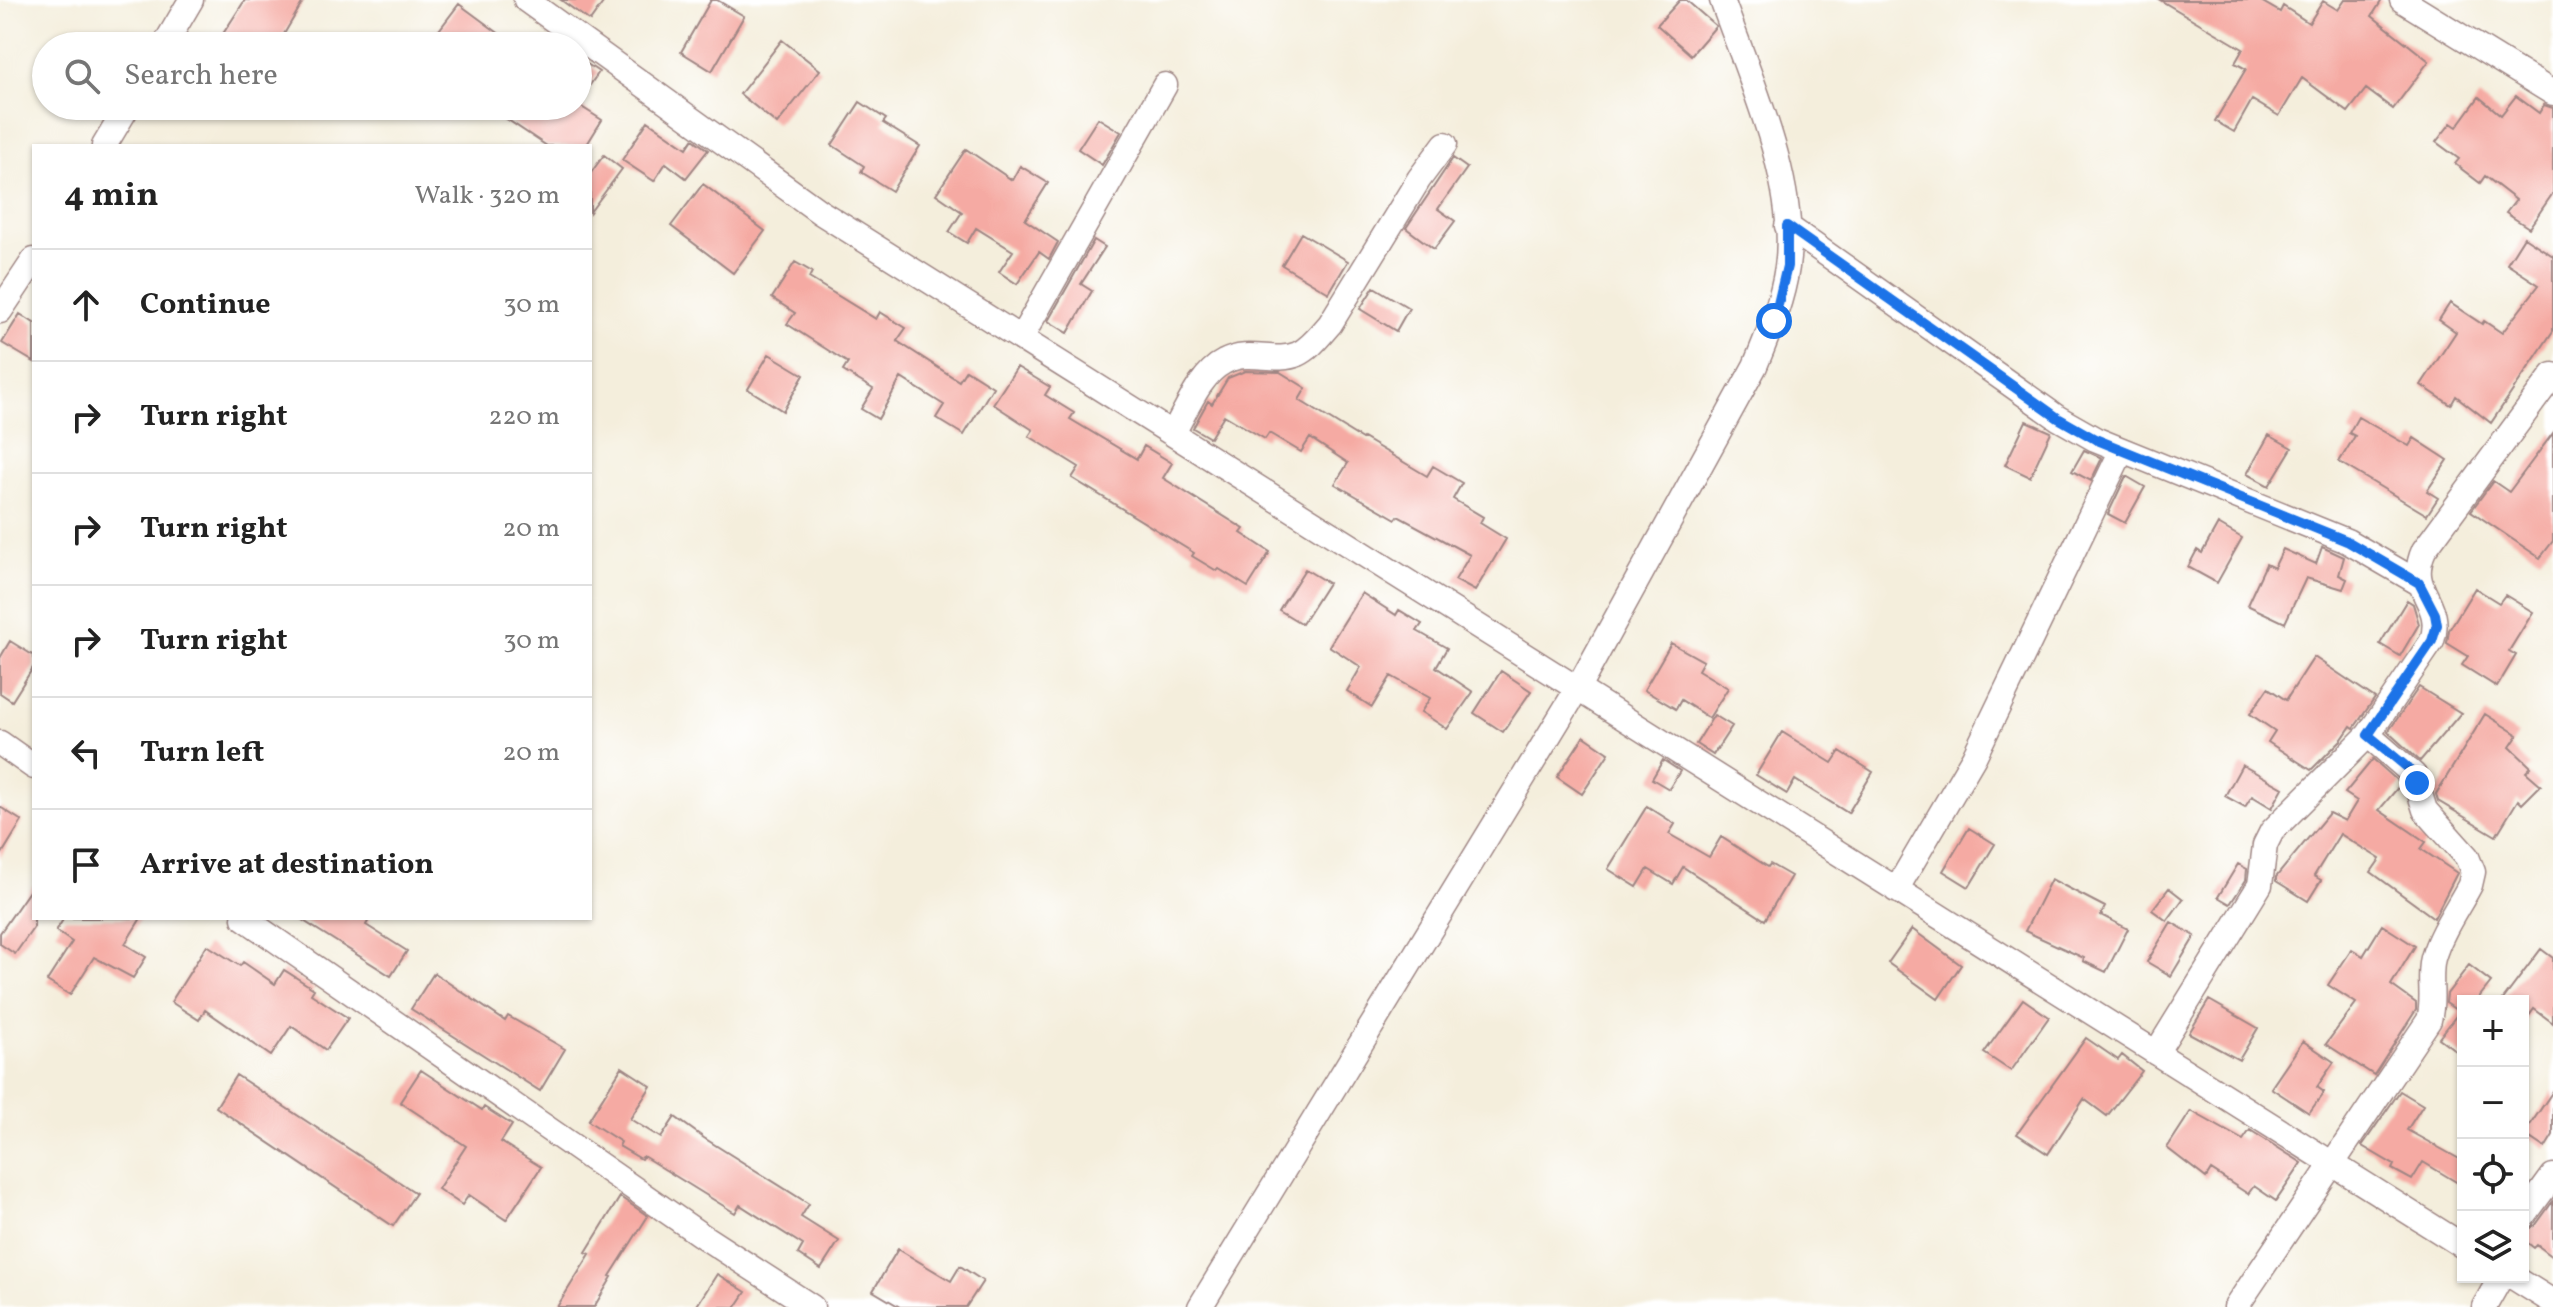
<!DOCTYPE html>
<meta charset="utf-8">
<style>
body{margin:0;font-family:Vollkorn,serif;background:#f6f6f6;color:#222}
.controls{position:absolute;right:24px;bottom:24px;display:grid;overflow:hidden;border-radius:0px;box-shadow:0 2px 6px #0004}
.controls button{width:72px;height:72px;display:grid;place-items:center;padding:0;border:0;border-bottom:2px solid #e0e0e0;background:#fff;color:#222;font:40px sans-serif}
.stop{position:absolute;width:24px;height:24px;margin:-18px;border:6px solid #1a73e8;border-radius:50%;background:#fff}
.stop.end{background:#1a73e8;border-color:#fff;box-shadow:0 2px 8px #0008}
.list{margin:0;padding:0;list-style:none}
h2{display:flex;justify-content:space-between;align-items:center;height:104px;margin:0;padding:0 32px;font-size:34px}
h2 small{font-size:26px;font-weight:400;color:#767676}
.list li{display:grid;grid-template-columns:52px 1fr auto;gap:24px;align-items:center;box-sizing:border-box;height:112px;padding:0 32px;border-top:2px solid #e0e0e0}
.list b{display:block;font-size:30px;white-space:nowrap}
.list em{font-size:26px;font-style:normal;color:#767676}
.icon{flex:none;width:44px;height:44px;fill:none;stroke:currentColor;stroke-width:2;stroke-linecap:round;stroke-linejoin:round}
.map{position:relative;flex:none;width:2553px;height:1307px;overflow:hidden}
.search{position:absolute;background:#fff;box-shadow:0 2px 6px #0004;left:32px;top:32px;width:560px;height:88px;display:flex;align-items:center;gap:20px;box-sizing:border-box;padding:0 28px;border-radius:44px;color:#767676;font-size:30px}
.panel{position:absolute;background:#fff;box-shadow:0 2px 6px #0004;left:32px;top:144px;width:560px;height:776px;border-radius:0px}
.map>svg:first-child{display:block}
.building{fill:#f5aaa3}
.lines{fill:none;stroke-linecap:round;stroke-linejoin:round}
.minor-casing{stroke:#9f8684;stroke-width:27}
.minor{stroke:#fff;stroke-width:24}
.route{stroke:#1a73e8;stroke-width:10}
</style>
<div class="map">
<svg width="2553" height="1307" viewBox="0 0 2553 1307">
<rect width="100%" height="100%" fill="#fff"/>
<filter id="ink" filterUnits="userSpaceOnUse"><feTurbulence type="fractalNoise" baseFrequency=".0125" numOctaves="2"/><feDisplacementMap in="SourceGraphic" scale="16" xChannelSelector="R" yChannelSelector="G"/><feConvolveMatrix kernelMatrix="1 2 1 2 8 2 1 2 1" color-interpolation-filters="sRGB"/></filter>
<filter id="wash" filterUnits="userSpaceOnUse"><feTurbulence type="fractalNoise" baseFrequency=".006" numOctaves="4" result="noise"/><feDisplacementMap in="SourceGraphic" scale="32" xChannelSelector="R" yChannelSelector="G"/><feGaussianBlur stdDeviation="1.8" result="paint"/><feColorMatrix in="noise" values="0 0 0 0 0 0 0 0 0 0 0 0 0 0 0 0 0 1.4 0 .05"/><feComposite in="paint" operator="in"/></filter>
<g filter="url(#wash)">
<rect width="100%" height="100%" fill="#f4eedc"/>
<g id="blocks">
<!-- building -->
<path class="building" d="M 245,0 L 304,0 L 277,46 L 215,46 Z
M 561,0 L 605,0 L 590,21 Z
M 711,0 L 717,0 L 744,16 L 712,71 L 681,52 Z
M 1680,0 L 1686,0 L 1716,26 L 1691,55 L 1657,25 Z
M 2160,0 L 2259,0 L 2280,12 L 2283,6 L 2309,23 L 2323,1 L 2338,10 L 2345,0 L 2382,0 L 2372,16 L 2429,61 L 2393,109 L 2366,89 L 2348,112 L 2302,78 L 2279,116 L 2252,100 L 2234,132 L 2215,121 L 2246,69 L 2235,63 L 2243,49 Z
M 459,4 L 516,46 L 427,46 Z
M 782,40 L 820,70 L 777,124 L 740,94 Z
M 578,58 L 599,72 L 578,102 Z
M 2516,96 L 2539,113 L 2544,105 L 2553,108 L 2553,193 L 2529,228 L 2506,213 L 2516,200 L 2485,176 L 2480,183 L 2455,164 L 2459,159 L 2436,142 L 2451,123 L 2457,127 L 2479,97 L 2501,115 Z
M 860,102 L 886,119 L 883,123 L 920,146 L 892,191 L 861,172 L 864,166 L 832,145 Z
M 487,106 L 580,106 L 602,120 L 586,146 L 547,146 Z
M 1098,118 L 1121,132 L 1102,165 L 1078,149 Z
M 648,121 L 687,148 L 693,139 L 708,150 L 686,178 L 666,163 L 654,181 L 622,160 Z
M 966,149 L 1012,180 L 1020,166 L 1048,183 L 1025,220 L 1058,242 L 1049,259 L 1039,252 L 1017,284 L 999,272 L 1013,251 L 976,228 L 967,243 L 949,232 L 962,212 L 936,194 Z
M 604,155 L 622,169 L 590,212 L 590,174 Z
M 1453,158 L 1467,168 L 1438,209 L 1455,221 L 1434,249 L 1406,228 Z
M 703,184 L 765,231 L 733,273 L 671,226 Z
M 1301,233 L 1348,261 L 1329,293 L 1282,265 Z
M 2524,237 L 2553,256 L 2553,331 L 2491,423 L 2456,396 L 2451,405 L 2421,385 L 2456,332 L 2439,320 L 2450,303 L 2482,324 L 2484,321 L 2502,333 L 2539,285 L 2507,264 Z
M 1094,240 L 1105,247 L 1081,284 L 1092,291 L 1068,333 L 1048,321 Z
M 795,262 L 812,272 L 809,278 L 876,319 L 880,312 L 906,328 L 897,341 L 959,381 L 966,370 L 993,387 L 964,435 L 936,418 L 944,405 L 901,378 L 878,419 L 861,409 L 873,389 L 843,371 L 848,363 L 787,324 L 795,313 L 772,298 Z
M 1374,287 L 1409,308 L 1396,331 L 1360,309 Z
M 20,314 L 34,323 L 34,362 L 2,343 Z
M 769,354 L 804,375 L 783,411 L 748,389 Z
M 1017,367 L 1050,387 L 1045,395 L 1074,413 L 1070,419 L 1137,459 L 1144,446 L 1172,463 L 1163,478 L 1244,529 L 1241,533 L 1270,552 L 1248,587 L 1219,569 L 1217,571 L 1192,556 L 1194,553 L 1072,478 L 1079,467 L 1029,436 L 1033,430 L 993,404 Z
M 1245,371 L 1280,372 L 1306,388 L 1299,400 L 1362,439 L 1363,438 L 1427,476 L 1433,466 L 1462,483 L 1453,499 L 1483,517 L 1480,523 L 1506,539 L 1475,591 L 1455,580 L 1470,555 L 1398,516 L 1396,519 L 1335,484 L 1348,463 L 1310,438 L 1301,452 L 1269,433 L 1265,439 L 1224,415 L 1210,438 L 1193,428 L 1208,401 L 1212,404 L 1228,378 Z
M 2358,417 L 2409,446 L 2414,438 L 2448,460 L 2427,491 L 2438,498 L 2427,515 L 2339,462 L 2355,436 L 2349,433 Z
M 2026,421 L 2051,432 L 2030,477 L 2005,465 Z
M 2553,433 L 2553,541 L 2540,558 L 2471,511 L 2493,481 L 2509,492 Z
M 2269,435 L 2292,448 L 2269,486 L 2247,474 Z
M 2084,450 L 2102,458 L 2091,481 L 2072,471 Z
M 2126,476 L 2145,487 L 2125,523 L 2108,514 Z
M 2218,524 L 2242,538 L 2217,583 L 2188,567 L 2197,550 L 2202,553 Z
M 2322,547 L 2344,557 L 2339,575 L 2347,579 L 2343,589 L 2306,578 L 2285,623 L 2247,605 L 2266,564 L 2274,568 L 2283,549 L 2316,564 Z
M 1305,569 L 1328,583 L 1302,624 L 1279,610 Z
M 2475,588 L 2499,603 L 2505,595 L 2533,612 L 2509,651 L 2516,655 L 2497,687 L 2462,665 L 2468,656 L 2447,643 L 2449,630 Z
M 1362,593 L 1396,615 L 1399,610 L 1422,624 L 1417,631 L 1447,648 L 1436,667 L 1473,692 L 1447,729 L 1421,712 L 1430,698 L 1391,676 L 1372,707 L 1347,691 L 1361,667 L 1329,646 Z
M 2407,600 L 2413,604 L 2419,624 L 2400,656 L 2380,644 Z
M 10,641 L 34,656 L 34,666 L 12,701 L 0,693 L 0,658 Z
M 1671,643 L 1703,661 L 1698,670 L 1728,688 L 1709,718 L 1681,700 L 1676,709 L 1644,690 Z
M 2314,657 L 2375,698 L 2356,725 L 2354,728 L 2351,726 L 2342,739 L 2311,770 L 2268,742 L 2275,731 L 2250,714 L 2268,688 L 2286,700 Z
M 1501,671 L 1531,691 L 1503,732 L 1474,713 Z
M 2419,687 L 2461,713 L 2420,761 L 2388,732 Z
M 2485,714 L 2518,735 L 2510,747 L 2531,767 L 2526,772 L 2541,785 L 2522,804 L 2518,800 L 2496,836 L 2438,801 L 2436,794 Z
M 1714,715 L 1732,726 L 1713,755 L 1696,744 Z
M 1782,732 L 1832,763 L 1840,751 L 1873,772 L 1848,813 L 1795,780 L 1787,794 L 1756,775 Z
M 1584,736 L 1609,753 L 1582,794 L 1557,777 Z
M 2373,759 L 2401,784 L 2379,810 L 2426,842 L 2421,849 L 2457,873 L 2434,918 L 2371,872 L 2380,859 L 2340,834 L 2314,876 L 2321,880 L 2308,901 L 2276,881 L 2276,877 L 2329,813 L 2345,821 L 2357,801 L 2345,793 Z
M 1663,760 L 1680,771 L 1669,789 L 1652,779 Z
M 2242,765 L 2283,788 L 2272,808 L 2252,796 L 2245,807 L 2225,796 Z
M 1647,806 L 1675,824 L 1669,834 L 1709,857 L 1721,837 L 1768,867 L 1770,864 L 1791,876 L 1765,920 L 1683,867 L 1673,884 L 1648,869 L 1637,887 L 1608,869 Z
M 0,807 L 22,821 L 0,857 Z
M 1969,828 L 1995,844 L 1969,887 L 1943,871 Z
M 2238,864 L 2247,869 L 2246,880 L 2230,904 L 2218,897 Z
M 2051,879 L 2105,907 L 2101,915 L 2128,929 L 2106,972 L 2083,961 L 2084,958 L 2025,931 Z
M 34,884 L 34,927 L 15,954 L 0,944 L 0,933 Z
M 2169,888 L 2183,899 L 2167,921 L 2152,910 Z
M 64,918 L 141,918 L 125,944 L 146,957 L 133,978 L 94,957 L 70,995 L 47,981 L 72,942 L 56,931 Z
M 299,918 L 370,918 L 366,925 L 407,951 L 391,976 Z
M 2171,922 L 2195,936 L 2171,976 L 2147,962 Z
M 2382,925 L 2415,946 L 2391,985 L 2416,1003 L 2416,1010 L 2374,1075 L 2326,1044 L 2356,1003 L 2328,985 L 2352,949 L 2363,956 Z
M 1912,929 L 1961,965 L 1938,999 L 1888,963 Z
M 207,945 L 240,966 L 243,962 L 275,984 L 284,970 L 314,989 L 311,994 L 348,1018 L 326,1050 L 291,1026 L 271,1056 L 205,1010 L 199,1020 L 171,1002 Z
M 2541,949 L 2553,958 L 2553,1023 L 2534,1009 L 2523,1024 L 2523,1001 L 2502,1001 Z
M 2469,965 L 2491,982 L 2476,1001 L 2463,1001 L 2463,1056 L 2439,1038 L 2459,1012 L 2446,1003 L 2447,994 Z
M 434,973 L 505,1021 L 508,1016 L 565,1049 L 540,1091 L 411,1009 Z
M 2023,999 L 2049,1017 L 2011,1071 L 1984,1053 Z
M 2209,1000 L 2258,1028 L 2239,1060 L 2189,1033 Z
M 2086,1038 L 2118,1060 L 2122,1055 L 2142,1071 L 2107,1116 L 2084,1099 L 2048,1154 L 2017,1134 Z
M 2303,1041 L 2334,1062 L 2317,1087 L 2324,1092 L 2309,1113 L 2271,1088 Z
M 622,1067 L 651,1086 L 630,1119 L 661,1138 L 675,1117 L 704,1138 L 809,1204 L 801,1217 L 839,1241 L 821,1269 L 798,1254 L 803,1245 L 740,1205 L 735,1213 L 643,1156 L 641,1159 L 619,1146 L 621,1142 L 588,1121 Z
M 421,1070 L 482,1110 L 484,1107 L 512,1125 L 501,1142 L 541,1167 L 506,1220 L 469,1195 L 462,1205 L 438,1189 L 466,1146 L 400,1102 Z
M 236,1075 L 416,1193 L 393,1226 L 216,1107 Z
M 2400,1091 L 2423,1105 L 2407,1130 L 2463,1161 L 2463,1186 L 2423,1162 L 2412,1180 L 2392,1169 L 2394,1165 L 2362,1146 Z
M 2553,1091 L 2553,1135 L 2545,1148 L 2524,1134 Z
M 2191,1111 L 2243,1140 L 2250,1130 L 2302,1163 L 2276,1201 L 2254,1186 L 2248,1194 L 2211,1170 L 2206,1178 L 2167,1148 Z
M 620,1197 L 648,1216 L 610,1276 L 612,1277 L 594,1307 L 557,1307 L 590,1254 L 586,1252 Z
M 2553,1201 L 2553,1257 L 2537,1245 L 2534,1248 L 2523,1239 L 2523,1232 L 2535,1226 Z
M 898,1249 L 951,1281 L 960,1266 L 983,1281 L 966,1307 L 900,1307 L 873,1291 Z
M 717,1274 L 746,1292 L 736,1307 L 696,1307 Z"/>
</g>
</g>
<g filter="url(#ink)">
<use href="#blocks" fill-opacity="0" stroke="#9f8684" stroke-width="2"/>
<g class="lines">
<defs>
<path id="minor" d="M 526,0 L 820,212 L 2463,1246
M 2402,0 L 2553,93
M 164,46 L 191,0
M 104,146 L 128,106
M 1787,226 L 2058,418 L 2095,439 L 2347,541 L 2419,583
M 0,311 L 34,260
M 1021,338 L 1165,85
M 1173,433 C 1186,411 1200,374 1224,362 C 1250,348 1274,364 1298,354 C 1311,348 1320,335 1330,324 L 1419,179 L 1445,144
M 0,743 L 34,767
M 1896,890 L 1974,757 L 2122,450
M 244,918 L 701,1235 L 812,1307
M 2156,1053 L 2260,885 L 2265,845 L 2272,831 L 2368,735 L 2432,641 C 2445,600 2405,592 2424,550 L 2553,375
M 2523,1217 L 2553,1176
M 2513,1277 L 2553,1302
M 1200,1307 L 1578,688 L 1755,366 C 1768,334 1782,302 1787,267 C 1799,184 1749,77 1722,0
M 2236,1307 L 2429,1020 C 2435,999 2428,978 2433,958 C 2440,933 2458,908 2470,885 L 2473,872 L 2467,857 L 2425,810 L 2414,775 L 2368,735
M 2484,1307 L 2501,1277"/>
</defs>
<!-- minor casing -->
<use href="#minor" class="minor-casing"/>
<!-- minor -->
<use href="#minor" class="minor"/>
</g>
</g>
<g class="lines" filter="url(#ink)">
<!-- route -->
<path class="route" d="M 1774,321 L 1787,266 L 1787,226 L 2058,418 L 2095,439 L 2347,541 L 2419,583 L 2435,614 L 2437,625 L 2432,641 L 2368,735 L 2408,768 L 2417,783"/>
</g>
</svg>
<div class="controls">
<button>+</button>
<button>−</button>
<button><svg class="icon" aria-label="locate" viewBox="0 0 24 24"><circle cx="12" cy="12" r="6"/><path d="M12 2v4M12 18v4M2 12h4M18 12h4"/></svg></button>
<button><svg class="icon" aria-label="layers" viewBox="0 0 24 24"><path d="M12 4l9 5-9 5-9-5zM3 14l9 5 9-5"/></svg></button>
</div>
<div class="stop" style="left:1774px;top:321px"></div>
<div class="stop end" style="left:2417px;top:783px"></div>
<div class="search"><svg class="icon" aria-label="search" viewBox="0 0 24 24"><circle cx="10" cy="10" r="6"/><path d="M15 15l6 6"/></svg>Search here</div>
<section class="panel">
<h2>4 min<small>Walk · 320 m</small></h2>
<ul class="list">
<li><svg class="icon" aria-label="ahead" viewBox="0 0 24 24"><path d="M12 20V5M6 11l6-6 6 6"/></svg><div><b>Continue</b></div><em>30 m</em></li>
<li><svg class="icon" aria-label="right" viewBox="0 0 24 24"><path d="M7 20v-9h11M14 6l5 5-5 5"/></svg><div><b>Turn right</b></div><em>220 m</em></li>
<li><svg class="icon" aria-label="right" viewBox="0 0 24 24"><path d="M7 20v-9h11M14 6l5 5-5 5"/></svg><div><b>Turn right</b></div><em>20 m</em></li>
<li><svg class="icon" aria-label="right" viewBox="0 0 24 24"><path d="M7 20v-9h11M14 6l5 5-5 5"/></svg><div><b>Turn right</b></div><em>30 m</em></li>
<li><svg class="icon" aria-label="left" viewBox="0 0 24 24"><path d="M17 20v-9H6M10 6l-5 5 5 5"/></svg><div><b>Turn left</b></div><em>20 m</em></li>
<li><svg class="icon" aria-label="arrive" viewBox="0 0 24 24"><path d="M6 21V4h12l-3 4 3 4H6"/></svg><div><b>Arrive at destination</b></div></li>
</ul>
</section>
</div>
